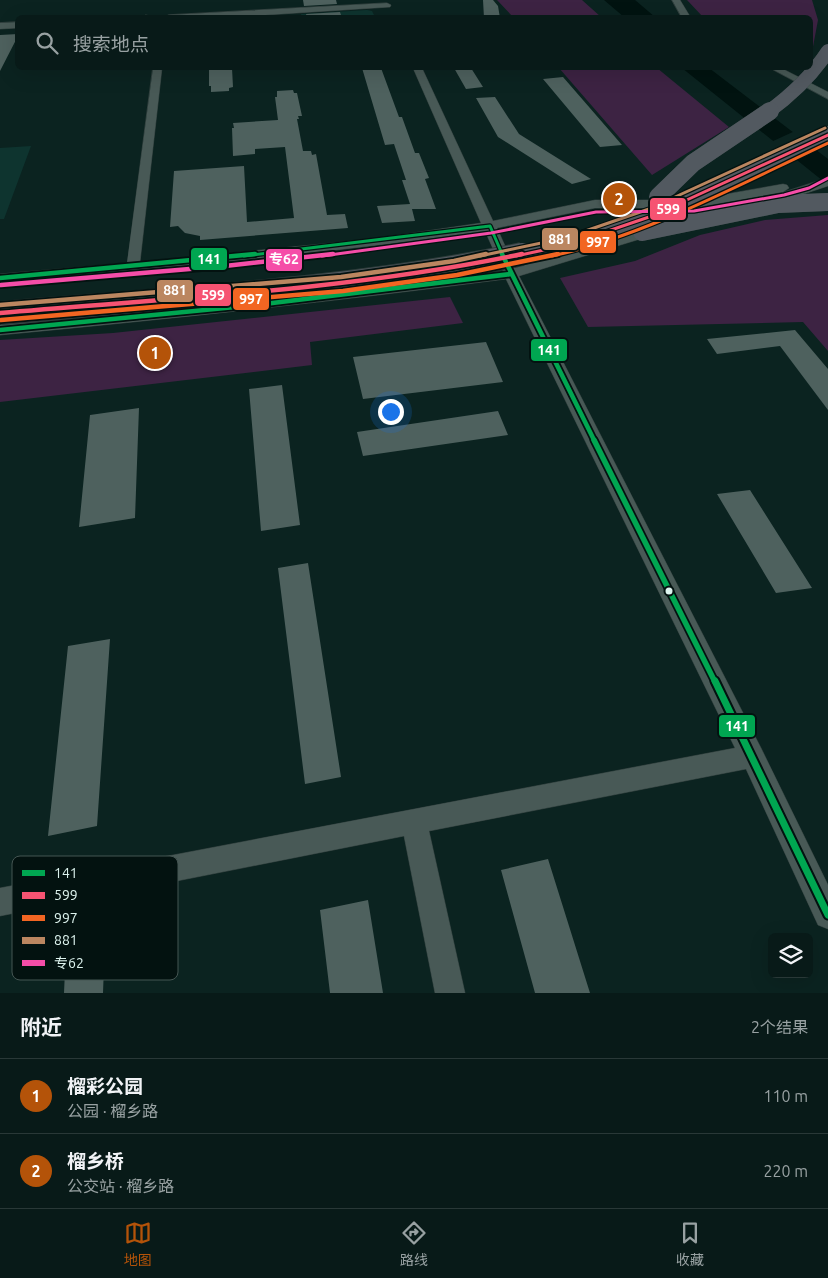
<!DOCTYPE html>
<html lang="zh">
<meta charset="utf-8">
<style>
body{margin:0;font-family:Ubuntu,"Noto Sans SC",sans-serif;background:#162725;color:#f1f3f6}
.controls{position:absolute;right:15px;bottom:15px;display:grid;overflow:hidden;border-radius:8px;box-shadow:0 5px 20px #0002}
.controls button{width:45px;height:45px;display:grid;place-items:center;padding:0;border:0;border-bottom:1px solid #293837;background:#081a18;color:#f1f3f6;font:25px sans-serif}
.you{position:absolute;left:390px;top:411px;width:18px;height:18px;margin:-12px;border:4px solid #fff;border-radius:50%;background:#1a73e8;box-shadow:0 0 0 8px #1a73e833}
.badge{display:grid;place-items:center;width:32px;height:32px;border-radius:50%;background:#b45309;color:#fff;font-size:16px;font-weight:700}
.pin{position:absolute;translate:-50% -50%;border:2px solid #fff;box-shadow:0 1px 5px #0006}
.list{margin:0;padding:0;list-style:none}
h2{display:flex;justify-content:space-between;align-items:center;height:65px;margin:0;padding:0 20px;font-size:21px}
h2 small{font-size:16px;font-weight:400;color:#98a1a2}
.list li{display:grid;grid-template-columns:32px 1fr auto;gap:15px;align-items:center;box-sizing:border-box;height:75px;padding:0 20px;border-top:1px solid #293837}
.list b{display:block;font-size:19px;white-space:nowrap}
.list p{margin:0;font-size:16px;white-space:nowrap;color:#98a1a2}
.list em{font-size:16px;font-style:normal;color:#98a1a2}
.icon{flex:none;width:28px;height:28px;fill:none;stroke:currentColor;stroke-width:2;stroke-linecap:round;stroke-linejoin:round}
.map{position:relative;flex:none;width:828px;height:993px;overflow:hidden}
.search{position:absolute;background:#081a18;box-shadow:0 5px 20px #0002;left:15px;right:15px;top:15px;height:55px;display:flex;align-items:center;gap:12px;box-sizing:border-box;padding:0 18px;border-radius:8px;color:#98a1a2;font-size:19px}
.sheet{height:215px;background:#081a18}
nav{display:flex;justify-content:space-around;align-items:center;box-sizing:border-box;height:70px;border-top:1px solid #293837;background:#081a18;font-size:14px;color:#98a1a2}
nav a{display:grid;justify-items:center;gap:2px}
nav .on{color:#b45309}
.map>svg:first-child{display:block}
.built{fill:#0e342f}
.green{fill:#3d2343}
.water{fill:#011310}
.pier{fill:#0b2320}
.building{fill:#4e615e}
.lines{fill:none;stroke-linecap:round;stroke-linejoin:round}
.minor-casing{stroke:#2f3e3c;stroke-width:1}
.minor{fill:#485956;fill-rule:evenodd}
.highway-bridge-far2-casing{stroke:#2f3e3c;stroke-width:14;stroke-linecap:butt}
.highway-bridge-far1-casing{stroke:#2f3e3c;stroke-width:18;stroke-linecap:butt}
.highway-bridge-casing{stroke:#2f3e3c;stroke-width:24;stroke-linecap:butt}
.highway-bridge-far2{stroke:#525960;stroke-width:14}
.highway-bridge-far1{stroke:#525960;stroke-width:18}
.highway-bridge{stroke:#525960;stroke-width:22}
.bus-1-far3-casing{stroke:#031210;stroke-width:5.5}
.bus-1-far2-casing{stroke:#031210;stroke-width:8}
.bus-1-far1-casing{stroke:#031210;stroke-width:9}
.bus-1-casing{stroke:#031210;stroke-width:11}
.bus-2-far1-casing{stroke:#031210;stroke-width:5.5}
.bus-2-casing{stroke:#031210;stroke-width:8}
.bus-3-far1-casing{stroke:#031210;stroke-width:5.5}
.bus-3-casing{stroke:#031210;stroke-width:8}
.bus-4-far1-casing{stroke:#031210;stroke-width:5.5}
.bus-4-casing{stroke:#031210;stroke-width:8}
.bus-5-far1-casing{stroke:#031210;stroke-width:5.5}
.bus-5-casing{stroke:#031210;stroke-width:8}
.bus-1-far3{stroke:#00a651;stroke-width:3}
.bus-1-far2{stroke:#00a651;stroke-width:4.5}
.bus-1-far1{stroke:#00a651;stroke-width:5.5}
.bus-1{stroke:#00a651;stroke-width:7}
.bus-2-far1{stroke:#f65372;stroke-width:3}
.bus-2{stroke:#f65372;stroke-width:4.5}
.bus-3-far1{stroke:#f26522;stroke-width:3}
.bus-3{stroke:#f26522;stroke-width:4.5}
.bus-4-far1{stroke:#bb8660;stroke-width:3}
.bus-4{stroke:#bb8660;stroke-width:4.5}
.bus-5-far1{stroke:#f54da8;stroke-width:3}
.bus-5{stroke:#f54da8;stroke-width:4.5}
.bus-dot{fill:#def4ef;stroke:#031210;stroke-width:2}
.key{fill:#031210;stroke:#455653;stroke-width:1}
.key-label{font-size:14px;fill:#def4ef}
.line-badge{stroke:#031210;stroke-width:2}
.badge-label{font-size:14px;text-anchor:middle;font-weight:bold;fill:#fff}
</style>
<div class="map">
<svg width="828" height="993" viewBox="0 0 828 993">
<rect width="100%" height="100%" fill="#0b2320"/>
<!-- built -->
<path class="built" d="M 367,10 L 372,11 L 375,17 L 302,17 L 301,14 Z
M 31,146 L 4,219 L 0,219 L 0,148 Z"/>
<!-- green -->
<path class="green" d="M 497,0 L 582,0 L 601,17 L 513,17 Z
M 687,0 L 812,0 L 818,20 L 812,52 L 811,53 L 810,18 L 703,17 Z
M 559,68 L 657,68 L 729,127 L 652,175 Z
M 828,215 L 828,351 L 803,322 L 588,327 L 560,278 L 635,261 L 700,235 L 765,220 Z
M 450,297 L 463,323 L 310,342 L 312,365 L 0,402 L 0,340 L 113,333 Z"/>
<!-- water -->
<path class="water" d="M 604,0 L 635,0 L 655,17 L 624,17 Z
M 682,68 L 709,68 L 828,159 L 828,185 Z"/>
<!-- pier -->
<path class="pier" d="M 795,131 L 819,149 L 795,161 L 771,142 Z"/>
<!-- building -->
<path class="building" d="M 303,0 L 336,0 L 337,4 L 304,6 Z
M 483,0 L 493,0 L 498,6 L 500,18 L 484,18 Z
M 340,12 L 342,18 L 307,18 L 306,14 Z
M 18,34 L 18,36 L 0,71 L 0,35 Z
M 211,68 L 232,68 L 233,87 L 229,88 L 229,91 L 211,92 L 211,86 L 209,86 L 209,70 Z
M 362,68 L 381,68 L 399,117 L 402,117 L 415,153 L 419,153 L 429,178 L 425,179 L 436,209 L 412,209 L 415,221 L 382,223 L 377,206 L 410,204 L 402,180 L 406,180 L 394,144 L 385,145 Z
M 454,68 L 471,68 L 483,87 L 466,89 Z
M 563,77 L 622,145 L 600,147 L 543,79 Z
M 293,90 L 294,93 L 297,93 L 302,116 L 298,116 L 299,119 L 297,119 L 303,151 L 311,151 L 312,155 L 316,154 L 327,215 L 345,214 L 348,228 L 200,240 L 200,236 L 185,233 L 178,226 L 170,227 L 174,171 L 244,166 L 247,222 L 294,218 L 285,147 L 255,149 L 255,154 L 233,156 L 232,128 L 234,128 L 233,123 L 278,120 L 275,97 L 277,97 L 277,91 Z
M 495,97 L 519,134 L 591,179 L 572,184 L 498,137 L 476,98 Z
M 795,330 L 828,369 L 828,410 L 780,346 L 717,354 L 707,339 Z
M 486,342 L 503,382 L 363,399 L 353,357 Z
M 282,385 L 300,525 L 261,531 L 249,389 Z
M 139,408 L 135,518 L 79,527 L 90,415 Z
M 498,411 L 508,435 L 363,456 L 357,432 Z
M 750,490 L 812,588 L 776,593 L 717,494 Z
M 308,563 L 341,777 L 305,784 L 278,568 Z
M 110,639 L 97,826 L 48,836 L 68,646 Z
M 548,859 L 590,993 L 535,993 L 501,870 Z
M 368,900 L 383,993 L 330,993 L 320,910 Z
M 105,939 L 103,993 L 64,993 L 66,948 Z"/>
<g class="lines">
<defs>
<path id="minor" d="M 672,0 L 680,0 L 691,18 L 682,18 Z
M 387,3 L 391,5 L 390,7 L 219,18 L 164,18 L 168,15 Z
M 146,15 L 158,18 L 142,18 Z
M 18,22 L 18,28 L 0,29 L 0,23 Z
M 153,68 L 162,68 L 140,262 L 372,239 L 481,223 L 413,68 L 422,68 L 493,221 L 595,200 L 693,200 L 783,184 L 787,185 L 789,188 L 783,192 L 693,208 L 595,208 L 497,228 L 515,268 L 653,226 L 663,226 L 665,229 L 663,232 L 519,276 L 761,748 L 828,885 L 828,929 L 818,925 L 746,769 L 429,831 L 465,993 L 435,993 L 404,836 L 0,916 L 0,888 L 735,748 L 506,279 C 338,301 169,319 0,335 L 0,325 C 168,311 335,293 503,271 L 485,231 C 324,254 162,268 0,282 L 0,274 L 127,263 Z
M 770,68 L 781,68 L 828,92 L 828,99 Z
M 828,178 L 828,186 L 767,206 L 761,202 L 763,199 Z"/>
</defs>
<!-- minor casing -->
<use href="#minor" class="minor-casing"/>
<!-- minor -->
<use href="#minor" class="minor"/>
<defs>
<path id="highway-bridge-far2" d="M 768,112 C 790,96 813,74 828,51"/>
<path id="highway-bridge-far1" d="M 658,197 L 693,163 L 770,111
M 642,232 L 778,204 L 828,202
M 516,256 L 567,245 L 652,216 L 828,135"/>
<path id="highway-bridge" d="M 0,313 C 174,298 350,290 522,254"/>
</defs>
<!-- highway-bridge-far2 casing -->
<use href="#highway-bridge-far2" class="highway-bridge-far2-casing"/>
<!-- highway-bridge-far1 casing -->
<use href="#highway-bridge-far1" class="highway-bridge-far1-casing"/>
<!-- highway-bridge casing -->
<use href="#highway-bridge" class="highway-bridge-casing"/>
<!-- highway-bridge-far2 -->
<use href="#highway-bridge-far2" class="highway-bridge-far2"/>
<!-- highway-bridge-far1 -->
<use href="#highway-bridge-far1" class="highway-bridge-far1"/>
<!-- highway-bridge -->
<use href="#highway-bridge" class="highway-bridge"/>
<defs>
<path id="bus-1-far3" d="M 244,256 L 490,226 L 503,256"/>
<path id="bus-1-far2" d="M 502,254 L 595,442
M 0,278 L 255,254
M 0,330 L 256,305 L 511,274"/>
<path id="bus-1-far1" d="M 594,440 L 715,682"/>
<path id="bus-1" d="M 715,681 L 828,915"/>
<path id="bus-2-far1" d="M 516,256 L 567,245 L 652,216 L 828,135"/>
<path id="bus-2" d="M 0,313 C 174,298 350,290 522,254"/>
<path id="bus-3-far1" d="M 552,256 C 645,236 742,183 828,143"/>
<path id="bus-3" d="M 1,320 L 343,291 L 457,275 L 558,254"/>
<path id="bus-4-far1" d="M 480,256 L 565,238 L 649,209 L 825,128"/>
<path id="bus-4" d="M 0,305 L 341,277 L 454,261 L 486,254"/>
<path id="bus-5-far1" d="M 322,256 L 491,233 L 596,212 L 694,211 L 784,195 L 809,188 L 828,178"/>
<path id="bus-5" d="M 1,285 L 225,266 L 333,254"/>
</defs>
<!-- bus-1-far3 casing -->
<use href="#bus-1-far3" class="bus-1-far3-casing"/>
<!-- bus-1-far2 casing -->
<use href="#bus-1-far2" class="bus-1-far2-casing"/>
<!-- bus-1-far1 casing -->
<use href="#bus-1-far1" class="bus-1-far1-casing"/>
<!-- bus-1 casing -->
<use href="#bus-1" class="bus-1-casing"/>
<!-- bus-2-far1 casing -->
<use href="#bus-2-far1" class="bus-2-far1-casing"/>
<!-- bus-2 casing -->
<use href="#bus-2" class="bus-2-casing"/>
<!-- bus-3-far1 casing -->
<use href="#bus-3-far1" class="bus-3-far1-casing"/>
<!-- bus-3 casing -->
<use href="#bus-3" class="bus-3-casing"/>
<!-- bus-4-far1 casing -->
<use href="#bus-4-far1" class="bus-4-far1-casing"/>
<!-- bus-4 casing -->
<use href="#bus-4" class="bus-4-casing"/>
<!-- bus-5-far1 casing -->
<use href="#bus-5-far1" class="bus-5-far1-casing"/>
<!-- bus-5 casing -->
<use href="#bus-5" class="bus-5-casing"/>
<!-- bus-1-far3 -->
<use href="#bus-1-far3" class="bus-1-far3"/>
<!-- bus-1-far2 -->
<use href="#bus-1-far2" class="bus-1-far2"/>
<!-- bus-1-far1 -->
<use href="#bus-1-far1" class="bus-1-far1"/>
<!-- bus-1 -->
<use href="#bus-1" class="bus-1"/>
<!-- bus-2-far1 -->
<use href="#bus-2-far1" class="bus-2-far1"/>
<!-- bus-2 -->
<use href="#bus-2" class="bus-2"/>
<!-- bus-3-far1 -->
<use href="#bus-3-far1" class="bus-3-far1"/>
<!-- bus-3 -->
<use href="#bus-3" class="bus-3"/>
<!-- bus-4-far1 -->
<use href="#bus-4-far1" class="bus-4-far1"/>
<!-- bus-4 -->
<use href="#bus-4" class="bus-4"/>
<!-- bus-5-far1 -->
<use href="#bus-5-far1" class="bus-5-far1"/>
<!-- bus-5 -->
<use href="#bus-5" class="bus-5"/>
</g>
<!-- markers -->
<circle class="bus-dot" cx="669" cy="591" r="4.5"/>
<!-- legend -->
<rect x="12" y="856" width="166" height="124" rx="8" class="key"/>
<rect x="22" y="870" width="23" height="6" fill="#00a651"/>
<rect x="22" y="892" width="23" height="7" fill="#f65372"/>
<rect x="22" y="915" width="23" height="6" fill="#f26522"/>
<rect x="22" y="937" width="23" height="7" fill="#bb8660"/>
<rect x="22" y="960" width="23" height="6" fill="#f54da8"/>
<g class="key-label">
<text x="54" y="878">141</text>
<text x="54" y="900">599</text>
<text x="54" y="923">997</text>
<text x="54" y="945">881</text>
<text x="54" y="968">专62</text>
</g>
<g class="line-badge">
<rect x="649" y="197" width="38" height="24" rx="5" fill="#f65372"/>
<rect x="541" y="227" width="38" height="24" rx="5" fill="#bb8660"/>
<rect x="579" y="230" width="38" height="24" rx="5" fill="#f26522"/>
<rect x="190" y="247" width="38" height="24" rx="5" fill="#00a651"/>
<rect x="265" y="248" width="38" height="24" rx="5" fill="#f54da8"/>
<rect x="156" y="279" width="38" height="24" rx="5" fill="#bb8660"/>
<rect x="194" y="283" width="38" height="24" rx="5" fill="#f65372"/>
<rect x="232" y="287" width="38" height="24" rx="5" fill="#f26522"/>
<rect x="530" y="338" width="38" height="24" rx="5" fill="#00a651"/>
<rect x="718" y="714" width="38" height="24" rx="5" fill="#00a651"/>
</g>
<g class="badge-label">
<text x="668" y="214">599</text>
<text x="560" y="244">881</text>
<text x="598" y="247">997</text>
<text x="209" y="264">141</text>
<text x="284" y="264">专62</text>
<text x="175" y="295">881</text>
<text x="213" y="300">599</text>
<text x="251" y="304">997</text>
<text x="549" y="355">141</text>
<text x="737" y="731">141</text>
</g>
</svg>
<div class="controls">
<button><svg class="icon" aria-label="layers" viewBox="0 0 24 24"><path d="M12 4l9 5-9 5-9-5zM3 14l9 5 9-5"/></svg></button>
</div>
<div class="you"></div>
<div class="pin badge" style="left:155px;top:353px">1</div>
<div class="pin badge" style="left:619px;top:199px">2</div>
<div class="search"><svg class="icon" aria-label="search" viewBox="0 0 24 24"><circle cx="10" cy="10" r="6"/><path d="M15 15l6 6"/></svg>搜索地点</div>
</div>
<section class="sheet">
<h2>附近<small>2个结果</small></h2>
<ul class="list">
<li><span class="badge">1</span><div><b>榴彩公园</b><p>公园 · 榴乡路</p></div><em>110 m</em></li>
<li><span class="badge">2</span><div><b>榴乡桥</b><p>公交站 · 榴乡路</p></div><em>220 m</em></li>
</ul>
</section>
<nav>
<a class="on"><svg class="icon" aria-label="map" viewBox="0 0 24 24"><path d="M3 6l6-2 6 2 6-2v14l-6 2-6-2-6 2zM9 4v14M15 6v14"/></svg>地图</a>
<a><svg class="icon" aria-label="directions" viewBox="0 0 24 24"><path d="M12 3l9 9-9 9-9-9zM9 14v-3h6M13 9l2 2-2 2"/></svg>路线</a>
<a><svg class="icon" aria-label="saved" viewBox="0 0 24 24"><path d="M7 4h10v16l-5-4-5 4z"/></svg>收藏</a>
</nav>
